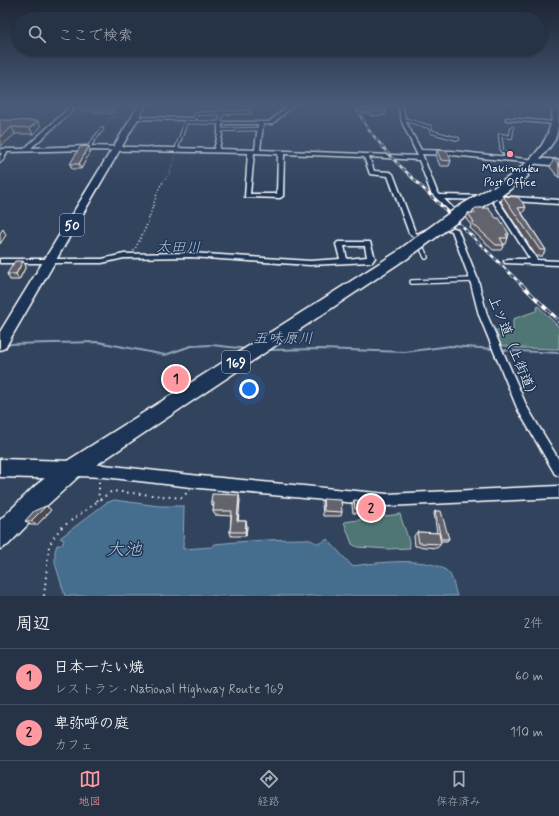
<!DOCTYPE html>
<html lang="ja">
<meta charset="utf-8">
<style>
body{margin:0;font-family:Mynerve,"Klee One",sans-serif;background:#2e3a4d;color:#f1f3f6}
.you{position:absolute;left:249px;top:389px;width:14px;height:14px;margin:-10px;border:3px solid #fff;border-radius:50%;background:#1a73e8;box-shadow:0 0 0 6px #1a73e833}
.badge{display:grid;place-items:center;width:26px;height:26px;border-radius:50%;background:#ff9aa2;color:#111;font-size:13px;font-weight:700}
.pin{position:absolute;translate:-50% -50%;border:2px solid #fff;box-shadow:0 1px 4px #0006}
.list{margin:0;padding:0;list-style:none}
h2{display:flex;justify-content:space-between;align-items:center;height:52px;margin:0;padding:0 16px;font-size:17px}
h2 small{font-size:13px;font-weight:400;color:#a4aab3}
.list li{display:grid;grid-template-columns:26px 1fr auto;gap:12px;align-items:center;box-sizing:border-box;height:56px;padding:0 16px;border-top:1px solid #424d5f}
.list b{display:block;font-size:15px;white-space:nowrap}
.list p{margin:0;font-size:13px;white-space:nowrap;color:#a4aab3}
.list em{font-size:13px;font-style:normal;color:#a4aab3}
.icon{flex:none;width:22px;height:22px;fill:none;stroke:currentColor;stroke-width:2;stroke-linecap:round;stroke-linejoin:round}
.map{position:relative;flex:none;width:559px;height:596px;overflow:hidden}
.search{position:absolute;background:#263246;box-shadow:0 1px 3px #0004;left:12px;right:12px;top:12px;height:44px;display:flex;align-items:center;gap:10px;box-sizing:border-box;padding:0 14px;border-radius:22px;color:#a4aab3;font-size:15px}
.sheet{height:164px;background:#263246}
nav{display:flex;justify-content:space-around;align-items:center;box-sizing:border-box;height:56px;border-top:1px solid #424d5f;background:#263246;font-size:11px;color:#a4aab3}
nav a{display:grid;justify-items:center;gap:2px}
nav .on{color:#ff9aa2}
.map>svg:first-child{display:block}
.green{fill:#507475;stroke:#a8baba}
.water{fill:#456d8d;stroke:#8fa7bb}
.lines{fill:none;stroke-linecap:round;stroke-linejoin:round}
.stream-far1{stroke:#8fa7bb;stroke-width:1.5}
.stream{stroke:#8fa7bb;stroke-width:2}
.lane-far1-casing{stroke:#fff;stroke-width:4.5}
.lane-casing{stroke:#fff;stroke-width:6}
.street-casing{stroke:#fff;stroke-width:3}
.primary-casing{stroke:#fff;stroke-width:3}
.highway-casing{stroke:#fff;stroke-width:3}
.path-far2{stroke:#fff;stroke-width:1;stroke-dasharray:0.5 2;stroke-linecap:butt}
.path-far1{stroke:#fff;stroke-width:1.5;stroke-dasharray:1 2.5;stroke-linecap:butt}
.path{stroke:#fff;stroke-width:2;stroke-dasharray:1.5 4.5;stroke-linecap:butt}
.lane-far1{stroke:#1d3557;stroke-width:2.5}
.lane{stroke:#1d3557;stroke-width:3.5}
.street{fill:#1d3557;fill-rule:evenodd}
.primary{fill:#1d3557;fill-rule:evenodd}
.highway{fill:#1d3557;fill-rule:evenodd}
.rail-far1-casing{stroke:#fff;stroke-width:2.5}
.rail-casing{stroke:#fff;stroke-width:3.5}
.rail-far1{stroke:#1d3557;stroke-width:1.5;stroke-dasharray:4;stroke-linecap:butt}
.rail{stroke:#1d3557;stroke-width:2;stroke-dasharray:6;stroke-linecap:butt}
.highway-bridge-casing{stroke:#fff;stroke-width:15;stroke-linecap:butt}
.highway-bridge{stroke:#1d3557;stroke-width:12}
.wall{fill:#56565f;stroke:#fff}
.shaded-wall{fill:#46464d;stroke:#fff}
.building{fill:#64646e;stroke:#fff}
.poi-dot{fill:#ff9aa2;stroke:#1d3557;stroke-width:1.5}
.labels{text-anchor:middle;stroke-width:3;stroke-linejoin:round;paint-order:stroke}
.far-poi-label{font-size:12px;fill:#fff;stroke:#1d3557}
.shield{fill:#1d3557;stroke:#bbc2cd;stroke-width:1}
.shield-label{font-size:13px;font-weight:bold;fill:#fff}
.street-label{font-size:14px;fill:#fff;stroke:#1d3557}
.water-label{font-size:15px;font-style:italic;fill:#b5c5d1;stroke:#1d3557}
.near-water-label{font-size:18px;font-style:italic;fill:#b5c5d1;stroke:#1d3557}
</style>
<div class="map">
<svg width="559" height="596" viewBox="0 0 559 596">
<rect width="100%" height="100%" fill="#32435e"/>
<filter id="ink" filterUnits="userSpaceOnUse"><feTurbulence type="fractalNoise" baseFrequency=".025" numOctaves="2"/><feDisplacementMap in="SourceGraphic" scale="8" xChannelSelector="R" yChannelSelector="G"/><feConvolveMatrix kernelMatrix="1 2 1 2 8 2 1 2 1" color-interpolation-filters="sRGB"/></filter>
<g filter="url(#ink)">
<!-- green -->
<path class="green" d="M 73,105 L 103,105 L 104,107 L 116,108 L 111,114 L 73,110 Z
M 538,306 L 559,327 L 559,349 L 519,348 L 499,345 L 493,330 L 513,330 L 513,319 L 536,311 Z
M 400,514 C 403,526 409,537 410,548 L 388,549 L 357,547 L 352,544 L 344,522 Z"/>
<!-- water -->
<path class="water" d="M 114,500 L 159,506 L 184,506 L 183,549 L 212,547 L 215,544 C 244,541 274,539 304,539 C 315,539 316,548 327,539 L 352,566 C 375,563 432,555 449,573 C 453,578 455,590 457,596 L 65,596 L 55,563 L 55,551 L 57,545 L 62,545 L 64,540 L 60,538 L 106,503 Z"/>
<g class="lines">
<!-- stream-far1 -->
<path class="stream-far1" d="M 0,259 L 44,259
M 57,259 L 104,259
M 119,259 L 187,257 L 299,265"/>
<!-- stream -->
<path class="stream" d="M 9,344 L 98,342 L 165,355 L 191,346 L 212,345 L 247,349
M 267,350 L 320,349 L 405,352 L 450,346 L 494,349
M 500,350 L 559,353"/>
<defs>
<path id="lane-far1" d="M 194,119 L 196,114 L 250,112
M 403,119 L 430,127 L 432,132 L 458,139
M 185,122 L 220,123 L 222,113 L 221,105
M 512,128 L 511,137 L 500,135 L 502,151 L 516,160
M 220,130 L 260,129
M 88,148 L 102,129
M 176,151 L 186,121"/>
<path id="lane" d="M 420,244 L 426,257
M 412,282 L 474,280"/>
<path id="street" d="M 69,105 L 73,105 L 71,112 L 31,148 L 88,146 L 214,149 L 218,135 L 218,122 L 269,122 L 289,105 L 294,105 L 272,124 L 263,124 L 260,150 L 418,156 L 402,122 L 398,105 L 402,105 L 406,122 L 421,150 L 452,151 L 535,160 L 536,161 L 533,163 L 452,155 L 422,154 L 437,192 L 440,195 L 493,196 L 522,175 L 520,170 L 525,169 L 528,176 L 527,177 L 501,196 L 559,200 L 559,204 L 498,200 L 537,260 L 559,261 L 559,265 L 505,263 L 504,261 L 508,259 L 530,259 L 492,200 L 444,199 L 462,217 L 461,218 L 457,218 L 431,193 L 419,160 L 369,157 L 374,171 L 390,172 L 393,174 L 415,232 L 417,234 L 425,230 L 428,232 L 417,239 L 409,233 L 388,176 L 370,174 L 364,157 L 284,154 L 283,196 L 280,198 L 245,197 L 248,153 L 88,150 L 7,152 L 2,161 L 0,162 L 0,156 L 2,153 L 0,153 L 0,149 L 24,149 L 67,110 ZM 222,124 L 258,124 L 255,150 L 219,149 L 222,135 ZM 254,153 L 278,154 L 277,194 L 250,194 Z
M 136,117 L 194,118 L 196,119 L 194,120 L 134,119 L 134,118 Z
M 506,118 L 555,122 L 557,123 L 555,124 L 508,120 L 506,120 Z
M 438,223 L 457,229 L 458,230 L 478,280 L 487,315 L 527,407 L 559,460 L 559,476 L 555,474 L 518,410 L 479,315 L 470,280 L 452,231 L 436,226 L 435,225 Z
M 338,242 L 370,242 L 375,258 L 372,262 L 369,262 L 310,265 L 191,257 L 124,258 L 102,263 L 0,263 L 0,259 L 102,259 L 124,254 L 191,253 L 310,261 L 340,259 L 336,244 ZM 344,246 L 365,246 L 367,257 L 347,259 Z
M 78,464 L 104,465 L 200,476 L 387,494 L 559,486 L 559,498 L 387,506 L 200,488 L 104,477 L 78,476 L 74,474 L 72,470 L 74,466 Z"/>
<path id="primary" d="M 139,105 L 146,105 L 5,348 L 0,350 L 0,332 Z
M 533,158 L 559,160 L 559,166 L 530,163 L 529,161 Z
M 0,459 L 71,461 L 77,464 L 80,470 L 77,476 L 71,479 L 0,477 Z"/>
<path id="highway" d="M 553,105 L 559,105 C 559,117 559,128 555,139 C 548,153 504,199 489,195 L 487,193 L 489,191 C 511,175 541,157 549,130 C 552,122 552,114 553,105 Z
M 402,251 L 407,252 L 409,255 L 407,258 L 78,477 L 42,510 L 8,545 L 0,549 L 0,520 L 35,486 L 64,463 L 397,252 Z"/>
</defs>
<!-- lane-far1 casing -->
<use href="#lane-far1" class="lane-far1-casing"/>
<!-- lane casing -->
<use href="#lane" class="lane-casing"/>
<!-- street casing -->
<use href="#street" class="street-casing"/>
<!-- primary casing -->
<use href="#primary" class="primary-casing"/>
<!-- highway casing -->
<use href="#highway" class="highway-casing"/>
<!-- path-far2 -->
<path class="path-far2" d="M 110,118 L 126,118
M 105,126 L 120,105
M 162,183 L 169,174 L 176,156"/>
<!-- path-far1 -->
<path class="path-far1" d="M 134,251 L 146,227 L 159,188 L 163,182"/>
<!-- path -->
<path class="path" d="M 97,501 L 99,493 L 99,479
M 44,596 L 49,546 L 54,537 L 61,528 L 112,491 L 181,498 L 190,490"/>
<!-- lane-far1 -->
<use href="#lane-far1" class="lane-far1"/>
<!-- lane -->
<use href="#lane" class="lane"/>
<!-- street -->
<use href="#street" class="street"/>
<!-- primary -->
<use href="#primary" class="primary"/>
<!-- highway -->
<use href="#highway" class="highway"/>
<defs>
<path id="rail-far1" d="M 354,105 L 368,129 L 391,157 L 522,285"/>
<path id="rail" d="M 521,284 L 559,321"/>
</defs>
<!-- rail-far1 casing -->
<use href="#rail-far1" class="rail-far1-casing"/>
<!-- rail casing -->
<use href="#rail" class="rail-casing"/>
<!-- rail-far1 -->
<use href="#rail-far1" class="rail-far1"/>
<!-- rail -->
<use href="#rail" class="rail"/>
<defs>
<path id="highway-bridge" d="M 402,255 L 458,214 L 493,193"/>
</defs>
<!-- highway-bridge casing -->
<use href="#highway-bridge" class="highway-bridge-casing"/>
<!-- highway-bridge -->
<use href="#highway-bridge" class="highway-bridge"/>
</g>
<!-- wall -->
<path class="wall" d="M 358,105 L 385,105 L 386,111 L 385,115 L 371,116 L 370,113 L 362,113 Z
M 0,120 L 38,121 L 41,127 L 33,134 L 15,134 Z
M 89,146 L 90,152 L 81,169 L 72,169 L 70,164 Z
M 437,150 L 451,161 L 449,166 L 440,166 L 436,156 Z
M 554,159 L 559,159 L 559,178 L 550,167 Z
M 503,196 L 526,207 L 523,213 L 522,213 L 546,250 L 542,256 L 536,256 L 501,202 Z
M 473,210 L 496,218 L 509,234 L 508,237 L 508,238 L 506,244 L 503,244 L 504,245 L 501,250 L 493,250 L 470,228 L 471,225 L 466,219 L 468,213 L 472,213 Z
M 26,266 L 19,280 L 10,280 L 7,274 Z
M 323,499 L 342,512 L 341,516 L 323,516 L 322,504 Z
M 240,500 L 238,521 L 246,521 L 247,526 L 246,536 L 231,536 L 230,532 L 231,516 L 215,515 L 213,511 L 214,507 L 213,507 L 211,502 Z
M 354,500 L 371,510 L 369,514 L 353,513 L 352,505 Z
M 46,506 L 51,510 L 37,525 L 31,525 L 25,521 Z
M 435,511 L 449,539 L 447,541 L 440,541 L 441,544 L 437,548 L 415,546 L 414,536 L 417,532 L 437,533 L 434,513 Z"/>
<!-- shaded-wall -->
<path class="shaded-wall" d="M 38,121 L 41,127 L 33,134 L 30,128 Z
M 12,127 L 15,134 L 0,147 L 0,137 Z
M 89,146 L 90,152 L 81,169 L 79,164 Z
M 3,229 L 6,235 L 0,244 L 0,233 Z
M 23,261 L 26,266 L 19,280 L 16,274 Z
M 239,495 L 240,500 L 238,525 L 237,521 Z
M 46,506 L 51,510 L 37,525 L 31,521 Z
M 246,521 L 247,526 L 246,536 L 245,532 Z"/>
<!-- building -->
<path class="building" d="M 360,105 L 385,105 L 386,111 L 372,112 L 371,109 L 362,109 Z
M 0,120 L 38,121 L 30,128 L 12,127 L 0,137 Z
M 89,146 L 79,164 L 70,164 L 80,147 Z
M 437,150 L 447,151 L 451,161 L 441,160 Z
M 554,159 L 559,159 L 559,165 Z
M 503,196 L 518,197 L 526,207 L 518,208 L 546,250 L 540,250 Z
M 476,208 L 488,208 L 496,218 L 499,218 L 509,234 L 506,234 L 508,238 L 500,238 L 504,245 L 496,245 L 472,223 L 474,222 L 468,213 L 476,213 L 473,210 Z
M 15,261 L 23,261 L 16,274 L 7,274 Z
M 212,494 L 239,495 L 237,521 L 246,521 L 245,532 L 230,532 L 232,511 L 213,511 L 214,503 L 211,502 Z
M 323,499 L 341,500 L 342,512 L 324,511 Z
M 354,500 L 370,501 L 371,510 L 355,509 Z
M 46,506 L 31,521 L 25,521 L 34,511 Z
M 435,511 L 441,511 L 449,539 L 441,539 Z
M 417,532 L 439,533 L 441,544 L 419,543 Z"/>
</g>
<!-- sky -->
<linearGradient id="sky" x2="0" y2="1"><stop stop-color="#1c2534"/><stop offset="0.56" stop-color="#495b79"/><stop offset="1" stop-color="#495b79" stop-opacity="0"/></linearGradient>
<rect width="559" height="189" fill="url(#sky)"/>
<!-- markers -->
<circle class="poi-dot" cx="510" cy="154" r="4"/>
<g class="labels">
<!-- far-poi labels -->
<g class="far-poi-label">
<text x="510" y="172">Makimuku<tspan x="510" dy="14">Post Office</tspan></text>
</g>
<!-- shield labels -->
<g class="shield">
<rect x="60" y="214" width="24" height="22" rx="3"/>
<rect x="222" y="351" width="28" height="22" rx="3"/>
</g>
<g class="shield-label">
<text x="72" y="230">50</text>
<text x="236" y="367">169</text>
</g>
<!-- street labels -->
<g class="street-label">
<text transform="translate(514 348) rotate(68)" y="5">上ツ道（上街道）</text>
</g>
<!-- water labels -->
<g class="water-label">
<text transform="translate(178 247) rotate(1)" y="5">太田川</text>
<text x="283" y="343">五味原川</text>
</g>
<!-- near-water labels -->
<g class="near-water-label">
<text x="124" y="555">大池</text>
</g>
</g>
</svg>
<div class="you"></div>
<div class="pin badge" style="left:176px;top:379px">1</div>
<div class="pin badge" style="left:371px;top:508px">2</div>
<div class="search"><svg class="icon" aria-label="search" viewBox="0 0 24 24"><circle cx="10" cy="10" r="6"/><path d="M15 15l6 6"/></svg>ここで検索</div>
</div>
<section class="sheet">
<h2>周辺<small>2件</small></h2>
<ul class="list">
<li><span class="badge">1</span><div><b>日本一たい焼</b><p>レストラン · National Highway Route 169</p></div><em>60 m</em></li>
<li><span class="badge">2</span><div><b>卑弥呼の庭</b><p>カフェ</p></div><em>110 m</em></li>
</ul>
</section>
<nav>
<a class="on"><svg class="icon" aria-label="map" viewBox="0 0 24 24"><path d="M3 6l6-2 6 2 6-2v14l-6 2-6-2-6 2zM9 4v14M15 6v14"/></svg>地図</a>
<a><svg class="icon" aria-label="directions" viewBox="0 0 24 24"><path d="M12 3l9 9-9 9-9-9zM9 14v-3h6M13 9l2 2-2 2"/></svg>経路</a>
<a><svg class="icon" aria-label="saved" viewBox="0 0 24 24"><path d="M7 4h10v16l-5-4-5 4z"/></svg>保存済み</a>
</nav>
